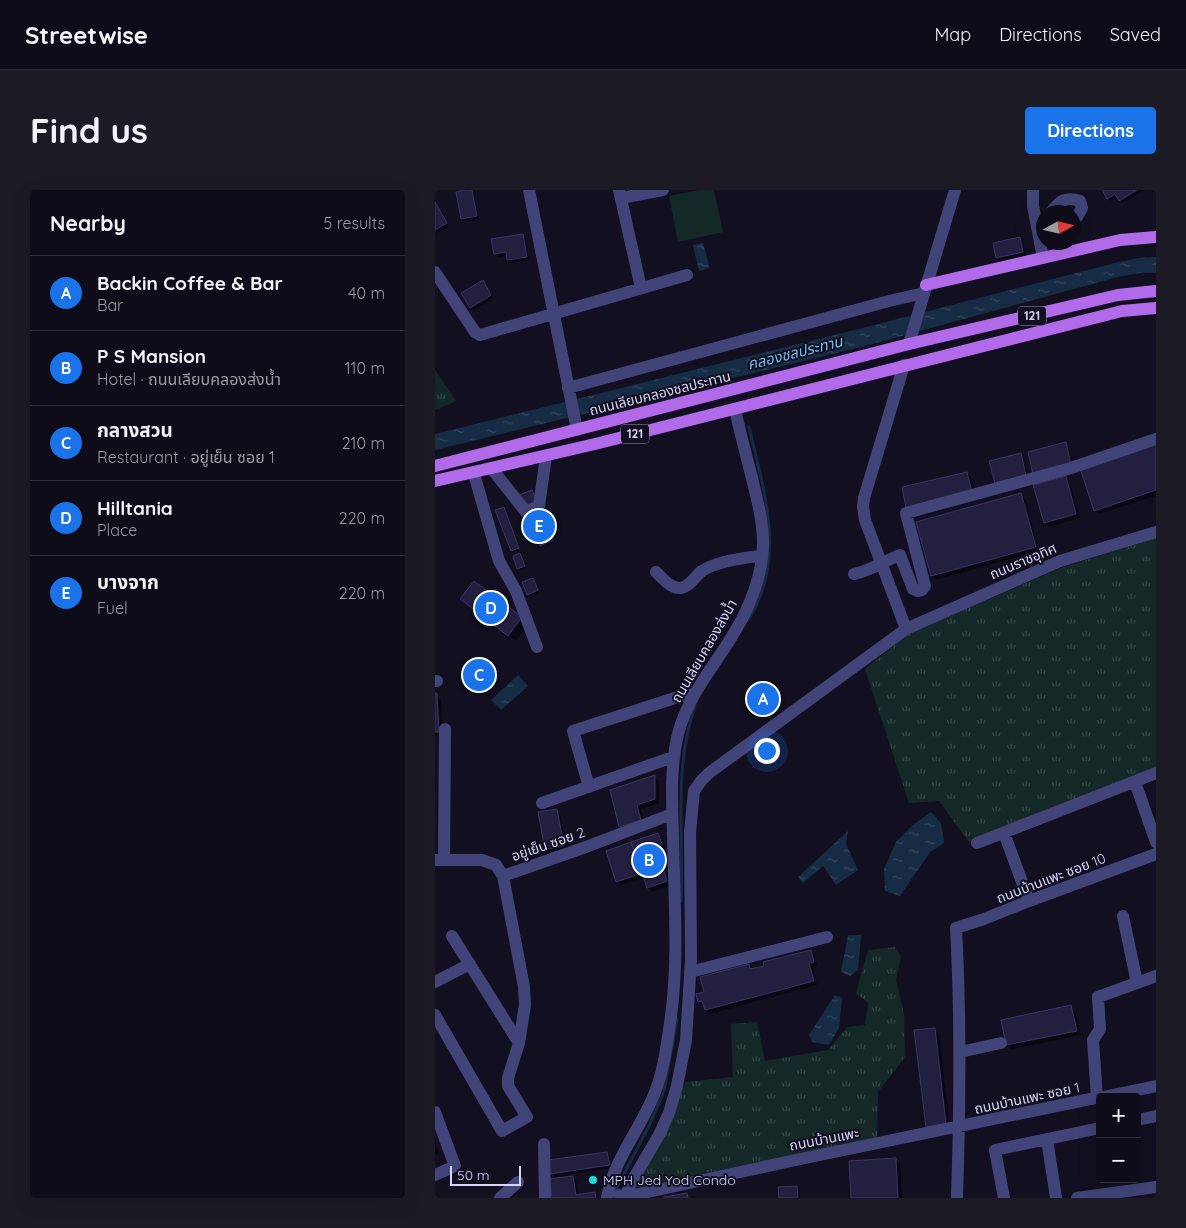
<!DOCTYPE html>
<meta charset="utf-8">
<style>
body{margin:0;font-family:Quicksand,"Noto Sans Thai",sans-serif;background:#1c1a25;color:#f1f3f6}
.controls{position:absolute;right:15px;bottom:15px;display:grid;overflow:hidden;border-radius:5px;box-shadow:0 5px 20px #0002}
.controls button{width:45px;height:45px;display:grid;place-items:center;padding:0;border:0;border-bottom:1px solid #2e2c37;background:#0e0c18;color:#f1f3f6;font:25px sans-serif}
.compass{position:absolute;left:601px;top:15px;width:45px;height:45px;border-radius:50%;background:#0e0c18;box-shadow:0 5px 20px #0002;rotate:82deg}
.scale{position:absolute;left:15px;bottom:12px;width:71px;box-sizing:border-box;padding-left:5px;border:2px solid #d6d5f9;border-top:0;font-size:14px;line-height:18px;white-space:nowrap;color:#d6d5f9;-webkit-text-stroke:4px #121020;paint-order:stroke}
.you{position:absolute;left:331px;top:560px;width:18px;height:18px;margin:-12px;border:4px solid #fff;border-radius:50%;background:#1a73e8;box-shadow:0 0 0 8px #1a73e833}
.badge{display:grid;place-items:center;width:32px;height:32px;border-radius:50%;background:#1a73e8;color:#fff;font-size:16px;font-weight:700}
.pin{position:absolute;translate:-50% -50%;border:2px solid #fff;box-shadow:0 1px 5px #0006}
.list{margin:0;padding:0;list-style:none}
h2{display:flex;justify-content:space-between;align-items:center;height:65px;margin:0;padding:0 20px;font-size:21px}
h2 small{font-size:16px;font-weight:400;color:#9b9ba2}
.list li{display:grid;grid-template-columns:32px 1fr auto;gap:15px;align-items:center;box-sizing:border-box;height:75px;padding:0 20px;border-top:1px solid #2e2c37}
.list b{display:block;font-size:19px;white-space:nowrap}
.list p{margin:0;font-size:16px;white-space:nowrap;color:#9b9ba2}
.list em{font-size:16px;font-style:normal;color:#9b9ba2}
.map{position:relative;flex:none;width:721px;height:1008px;overflow:hidden;border-radius:5px}
header{display:flex;align-items:center;gap:30px;box-sizing:border-box;height:70px;padding:0 25px;background:#0e0c18;border-bottom:1px solid #2e2c37}
header strong{font-size:24px}
nav{display:flex;gap:28px;margin-inline-start:auto;font-size:18px}
.intro{display:flex;align-items:center;justify-content:space-between;box-sizing:border-box;height:120px;padding:0 30px}
h1{margin:0;font-size:35px}
.button{padding:12px 22px;border-radius:5px;background:#1a73e8;color:#fff;font-size:18px;font-weight:700}
main{display:flex;gap:30px;padding:0 30px}
aside{flex:1;background:#0e0c18;border-radius:5px;box-shadow:0 5px 20px #0002}
.map>svg:first-child{display:block}
.grass{fill:url(#grass-tufts)}
.park{fill:#142927}
.water{fill:url(#water-ripples)}
.shadow{fill:#0007}
.lines{fill:none;stroke-linecap:round;stroke-linejoin:round}
.stream{stroke:#162b44;stroke-width:3}
.building{fill:#231f3f;stroke:#3a3467}
.minor{stroke:#424479;stroke-width:12}
.major{stroke:#b16bea;stroke-width:12}
.poi-dot{fill:#1fd8dc;stroke:#121020;stroke-width:2}
.labels{text-anchor:middle;stroke-width:4;stroke-linejoin:round;paint-order:stroke}
.shield{fill:#121020;stroke:#9b9ab8;stroke-width:1}
.shield-label{font-size:12px;font-weight:bold;fill:#d6d5f9}
.street-label{font-size:14px;fill:#d6d5f9;stroke:#121020}
.poi-label{font-size:14px;fill:#d6d5f9;stroke:#121020;text-anchor:start}
.water-label{font-size:15px;font-style:italic;fill:#71bceb;stroke:#121020}
</style>
<header>
<strong>Streetwise</strong>
<nav><a>Map</a><a>Directions</a><a>Saved</a></nav>
</header>
<div class="intro"><h1>Find us</h1><a class="button">Directions</a></div>
<main>
<aside>
<h2>Nearby<small>5 results</small></h2>
<ul class="list">
<li><span class="badge">A</span><div><b>Backin Coffee &amp; Bar</b><p>Bar</p></div><em>40 m</em></li>
<li><span class="badge">B</span><div><b>P S Mansion</b><p>Hotel · ถนนเลียบคลองส่งน้ำ</p></div><em>110 m</em></li>
<li><span class="badge">C</span><div><b>กลางสวน</b><p>Restaurant · อยู่เย็น ซอย 1</p></div><em>210 m</em></li>
<li><span class="badge">D</span><div><b>Hilltania</b><p>Place</p></div><em>220 m</em></li>
<li><span class="badge">E</span><div><b>บางจาก</b><p>Fuel</p></div><em>220 m</em></li>
</ul>
</aside>
<div class="map">
<svg width="721" height="1008" viewBox="0 0 721 1008">
<defs>
<pattern id="grass-tufts" width="24" height="20" patternUnits="userSpaceOnUse" patternTransform="scale(1.25)"><rect width="24" height="20" fill="#142927"/><path d="M3 7l-1-3M5 7V3M7 7l1-3M15 17l-1-3M17 17v-4M19 17l1-3" fill="none" stroke="#354747"/></pattern>
<pattern id="water-ripples" width="26" height="14" patternUnits="userSpaceOnUse" patternTransform="scale(1.25)"><rect width="26" height="14" fill="#162b44"/><path d="M2 4q2-2 4 0t4 0M15 11q2-2 4 0t4 0" fill="none" stroke="#374960"/></pattern>
</defs>
<rect width="100%" height="100%" fill="#121020"/>
<!-- grass -->
<path class="grass" d="M 0,180 L 21,211 L 0,220 Z
M 721,348 L 721,578 L 534,652 L 504,611 L 474,613 L 430,479 L 472,445 L 626,378 Z
M 460,757 L 466,766 L 461,790 L 469,824 L 470,867 L 443,902 L 442,948 L 201,997 L 228,944 L 250,892 L 298,887 L 296,834 L 322,832 L 330,871 L 393,860 L 412,837 L 430,835 L 433,813 L 421,803 L 433,760 Z"/>
<!-- park -->
<path class="park" d="M 264,0 L 279,0 L 288,42 L 243,52 L 234,6 Z"/>
<!-- water -->
<path class="water" d="M 268,53 L 275,78 L 264,81 L 258,55 Z
M 721,67 L 721,83 L 705,83 L 683,87 L 430,156 L 0,260 L 0,244 L 424,139 L 680,73 L 703,68 Z
M 83,485 L 93,496 L 66,520 L 56,510 Z
M 496,622 L 506,633 L 509,653 L 495,662 L 465,706 L 450,701 L 449,679 L 461,652 L 478,635 Z
M 413,641 L 411,654 L 423,680 L 401,695 L 388,676 L 368,693 L 363,687 Z
M 413,745 L 426,745 L 423,780 L 415,786 L 406,782 Z
M 400,805 L 407,808 L 404,838 L 394,855 L 377,852 L 374,845 Z"/>
<!-- shadow -->
<path class="shadow" d="M 36,0 L 39,3 L 44,29 L 31,31 L 27,28 Z
M 668,0 L 710,0 L 688,13 L 683,7 L 676,11 Z
M 0,13 L 14,37 L 2,43 L 0,41 Z
M 88,45 L 91,48 L 94,70 L 76,73 L 73,69 L 73,65 L 63,67 L 60,63 Z
M 585,49 L 588,52 L 590,65 L 565,71 L 562,67 Z
M 47,91 L 59,108 L 39,120 L 36,117 Z
M 631,254 L 634,257 L 639,278 L 602,287 Z
M 721,254 L 721,306 L 664,324 L 660,320 Z
M 585,264 L 588,268 L 594,289 L 564,296 Z
M 532,283 L 536,287 L 541,306 L 477,322 Z
M 630,287 L 635,292 L 645,328 L 614,337 L 610,333 Z
M 585,304 L 590,309 L 604,361 L 501,390 L 497,386 Z
M 69,318 L 85,360 L 79,362 L 77,360 Z
M 85,365 L 91,378 L 85,380 L 83,378 Z
M 98,389 L 104,402 L 95,406 L 93,404 Z
M 39,393 L 93,435 L 81,451 L 27,409 Z
M 51,477 L 53,479 L 55,493 L 40,496 L 38,494 Z
M 0,505 L 6,509 L 8,546 L 0,546 Z
M 219,587 L 224,591 L 224,614 L 206,619 L 210,634 L 190,641 L 185,637 L 177,601 Z
M 122,620 L 125,623 L 132,659 L 114,662 L 111,659 Z
M 223,645 L 227,649 L 230,658 L 224,660 L 236,696 L 217,702 L 213,698 L 209,687 L 186,695 L 183,691 Z
M 375,762 L 380,766 L 382,776 L 378,777 L 382,795 L 275,824 L 270,816 L 264,811 L 271,803 L 313,775 L 318,780 Z
M 636,817 L 640,821 L 646,845 L 577,859 L 572,855 L 568,831 Z
M 499,839 L 504,844 L 515,938 L 496,940 Z
M 0,953 L 4,964 L 0,965 Z
M 172,963 L 175,966 L 177,978 L 120,987 L 117,983 Z
M 460,969 L 465,974 L 467,1008 L 417,1008 Z
M 138,987 L 141,990 L 144,1006 L 160,1003 L 163,1008 L 118,1008 Z
M 361,997 L 365,1000 L 365,1008 L 345,1008 Z"/>
<g class="lines">
<!-- stream -->
<path class="stream" d="M 313,430 C 352,369 329,301 314,237
M 246,711 C 249,646 238,579 260,516
M 179,1003 L 214,936 L 229,901 L 242,829"/>
</g>
<!-- building -->
<path class="building" d="M 29,0 L 37,0 L 42,26 L 26,29 L 21,2 Z
M 667,0 L 702,0 L 684,11 L 680,4 L 672,9 Z
M 0,12 L 12,33 L 0,40 Z
M 88,44 L 92,67 L 72,70 L 71,62 L 59,64 L 56,49 Z
M 585,47 L 588,62 L 561,68 L 558,53 Z
M 48,90 L 56,105 L 35,118 L 26,103 Z
M 631,252 L 636,275 L 598,284 L 593,262 Z
M 721,253 L 721,300 L 659,321 L 645,278 Z
M 586,263 L 591,286 L 560,293 L 554,271 Z
M 532,282 L 537,302 L 471,318 L 467,297 Z
M 631,286 L 641,324 L 609,333 L 598,295 Z
M 97,300 L 118,350 L 105,356 L 84,305 Z
M 586,303 L 601,357 L 496,386 L 481,332 Z
M 69,317 L 84,358 L 76,361 L 60,320 Z
M 85,363 L 90,376 L 82,379 L 78,366 Z
M 98,388 L 103,400 L 92,405 L 87,392 Z
M 39,391 L 87,427 L 73,446 L 25,409 Z
M 51,475 L 54,492 L 37,494 L 34,478 Z
M 0,503 L 2,503 L 4,542 L 0,542 Z
M 220,585 L 220,609 L 202,615 L 206,630 L 184,637 L 175,600 Z
M 122,619 L 129,656 L 110,660 L 103,622 Z
M 223,643 L 227,654 L 221,656 L 232,691 L 212,698 L 196,652 Z
M 196,652 L 207,683 L 181,692 L 171,661 Z
M 376,760 L 379,772 L 374,773 L 379,791 L 270,820 L 267,811 L 263,812 L 261,804 L 269,802 L 265,787 L 314,774 L 315,779 L 329,776 L 328,772 Z
M 636,815 L 642,841 L 571,855 L 566,830 Z
M 500,838 L 511,934 L 491,937 L 479,840 Z
M 172,962 L 175,975 L 115,984 L 113,970 Z
M 461,968 L 463,1008 L 416,1008 L 414,971 Z
M 138,986 L 141,1005 L 160,1002 L 161,1008 L 117,1008 L 114,989 Z
M 362,996 L 363,1008 L 344,1008 L 343,997 Z
M 252,1003 L 253,1008 L 229,1008 L 229,1007 Z"/>
<g class="lines">
<!-- minor -->
<path class="minor" d="M 94,0 L 142,240
M 184,0 L 206,98
M 598,0 L 598,16 L 608,68
M 186,8 L 228,0
M 616,22 C 625,11 630,6 645,11 L 647,18 L 642,27 L 638,28
M 0,82 L 40,142 L 45,145 L 252,85
M 474,154 L 520,0
M 469,175 L 429,308 L 428,317 L 430,330 L 471,439
M 133,198 L 454,111 L 489,103
M 57,279 L 91,322 L 104,316 L 111,266
M 39,284 L 64,371 L 81,401 L 102,457
M 221,382 C 228,388 235,399 246,398 C 256,396 260,386 267,381 C 284,370 308,369 327,365
M 419,384 C 434,381 450,371 465,365 L 478,399 L 482,401 L 487,400 L 490,396 L 471,323 L 636,278 L 721,249
M 0,491 L 2,491
M 700,592 L 721,652
M 154,597 L 138,541 L 246,506 L 258,504
M 107,613 L 238,567
M 569,643 L 594,711
M 542,653 L 721,583
M 0,670 L 47,670 L 61,675 L 68,686 L 89,797 L 90,815 L 84,853 L 73,888 L 73,896 L 92,927 L 67,941 L 0,825
M 9,670 L 10,539
M 68,686 L 151,657 L 237,624
M 688,726 L 702,793
M 17,746 L 84,853
M 255,782 L 392,747
M 0,792 L 35,774
M 525,862 L 566,853
M 668,907 L 721,896
M 662,908 L 658,850 L 665,839 L 663,807 L 721,786
M 0,922 L 20,976 L 0,985
M 702,930 L 721,926
M 612,949 L 621,1008
M 109,954 L 110,1008
M 184,1005 L 189,1007 L 356,971 L 665,907
M 65,1008 L 83,992
M 172,1008 C 178,971 204,941 218,907 C 229,882 232,853 236,826 C 244,767 239,706 238,647 C 237,613 235,577 243,544 C 253,505 279,477 299,443 C 315,417 328,384 328,353 C 328,331 322,309 317,288 C 311,265 305,242 300,219
M 189,1008 L 196,993 L 224,945 L 234,923 L 242,896 L 251,850 L 256,769 L 255,642 L 259,601 L 266,591 L 274,583 L 471,439 L 625,371 L 721,342
M 522,1008 C 525,918 526,828 521,738 L 549,729 L 594,711 L 721,664
M 569,1008 L 560,960 L 665,938
M 642,1008 L 721,997"/>
<!-- major -->
<path class="major" d="M 491,95 L 685,50 L 721,47
M 0,276 L 474,154 L 683,105 L 721,101
M 0,291 L 160,254 L 687,121 L 721,118"/>
</g>
<!-- markers -->
<circle class="poi-dot" cx="158" cy="990" r="5"/>
<g class="labels">
<!-- shield labels -->
<g class="shield">
<rect x="583" y="116.5" width="28" height="19" rx="4"/>
<rect x="186" y="234.5" width="28" height="19" rx="4"/>
</g>
<g class="shield-label">
<text x="597" y="130">121</text>
<text x="200" y="248">121</text>
</g>
<!-- street labels -->
<g class="street-label">
<text transform="translate(225 203) rotate(-14)" y="5">ถนนเลียบคลองชลประทาน</text>
<text transform="translate(588 371) rotate(-23)" y="5">ถนนราชอุทิศ</text>
<text transform="translate(269 461) rotate(-60)" y="5">ถนนเลียบคลองส่งน้ำ</text>
<text transform="translate(113 654) rotate(-19)" y="5">อยู่เย็น ซอย 2</text>
<text transform="translate(616 688) rotate(-21)" y="5">ถนนบ้านแพะ ซอย 10</text>
<text transform="translate(592 908) rotate(-12)" y="5">ถนนบ้านแพะ ซอย 1</text>
<text transform="translate(389 949) rotate(-11)" y="5">ถนนบ้านแพะ</text>
</g>
<!-- poi labels -->
<g class="poi-label">
<text x="168" y="995">MPH Jed Yod Condo</text>
</g>
<!-- water labels -->
<g class="water-label">
<text transform="translate(360 163) rotate(-14)" y="5">คลองชลประทาน</text>
</g>
</g>
</svg>
<div class="controls">
<button>+</button>
<button>−</button>
</div>
<svg class="compass" viewBox="-18 -18 36 36"><path d="M0-13l5 13h-10z" fill="#e53935"/><path d="M0 13l5-13h-10z" fill="#9b9ba2"/></svg>
<div class="scale">50 m</div>
<div class="you"></div>
<div class="pin badge" style="left:328px;top:509px">A</div>
<div class="pin badge" style="left:214px;top:670px">B</div>
<div class="pin badge" style="left:44px;top:485px">C</div>
<div class="pin badge" style="left:56px;top:418px">D</div>
<div class="pin badge" style="left:104px;top:336px">E</div>
</div>
</main>
